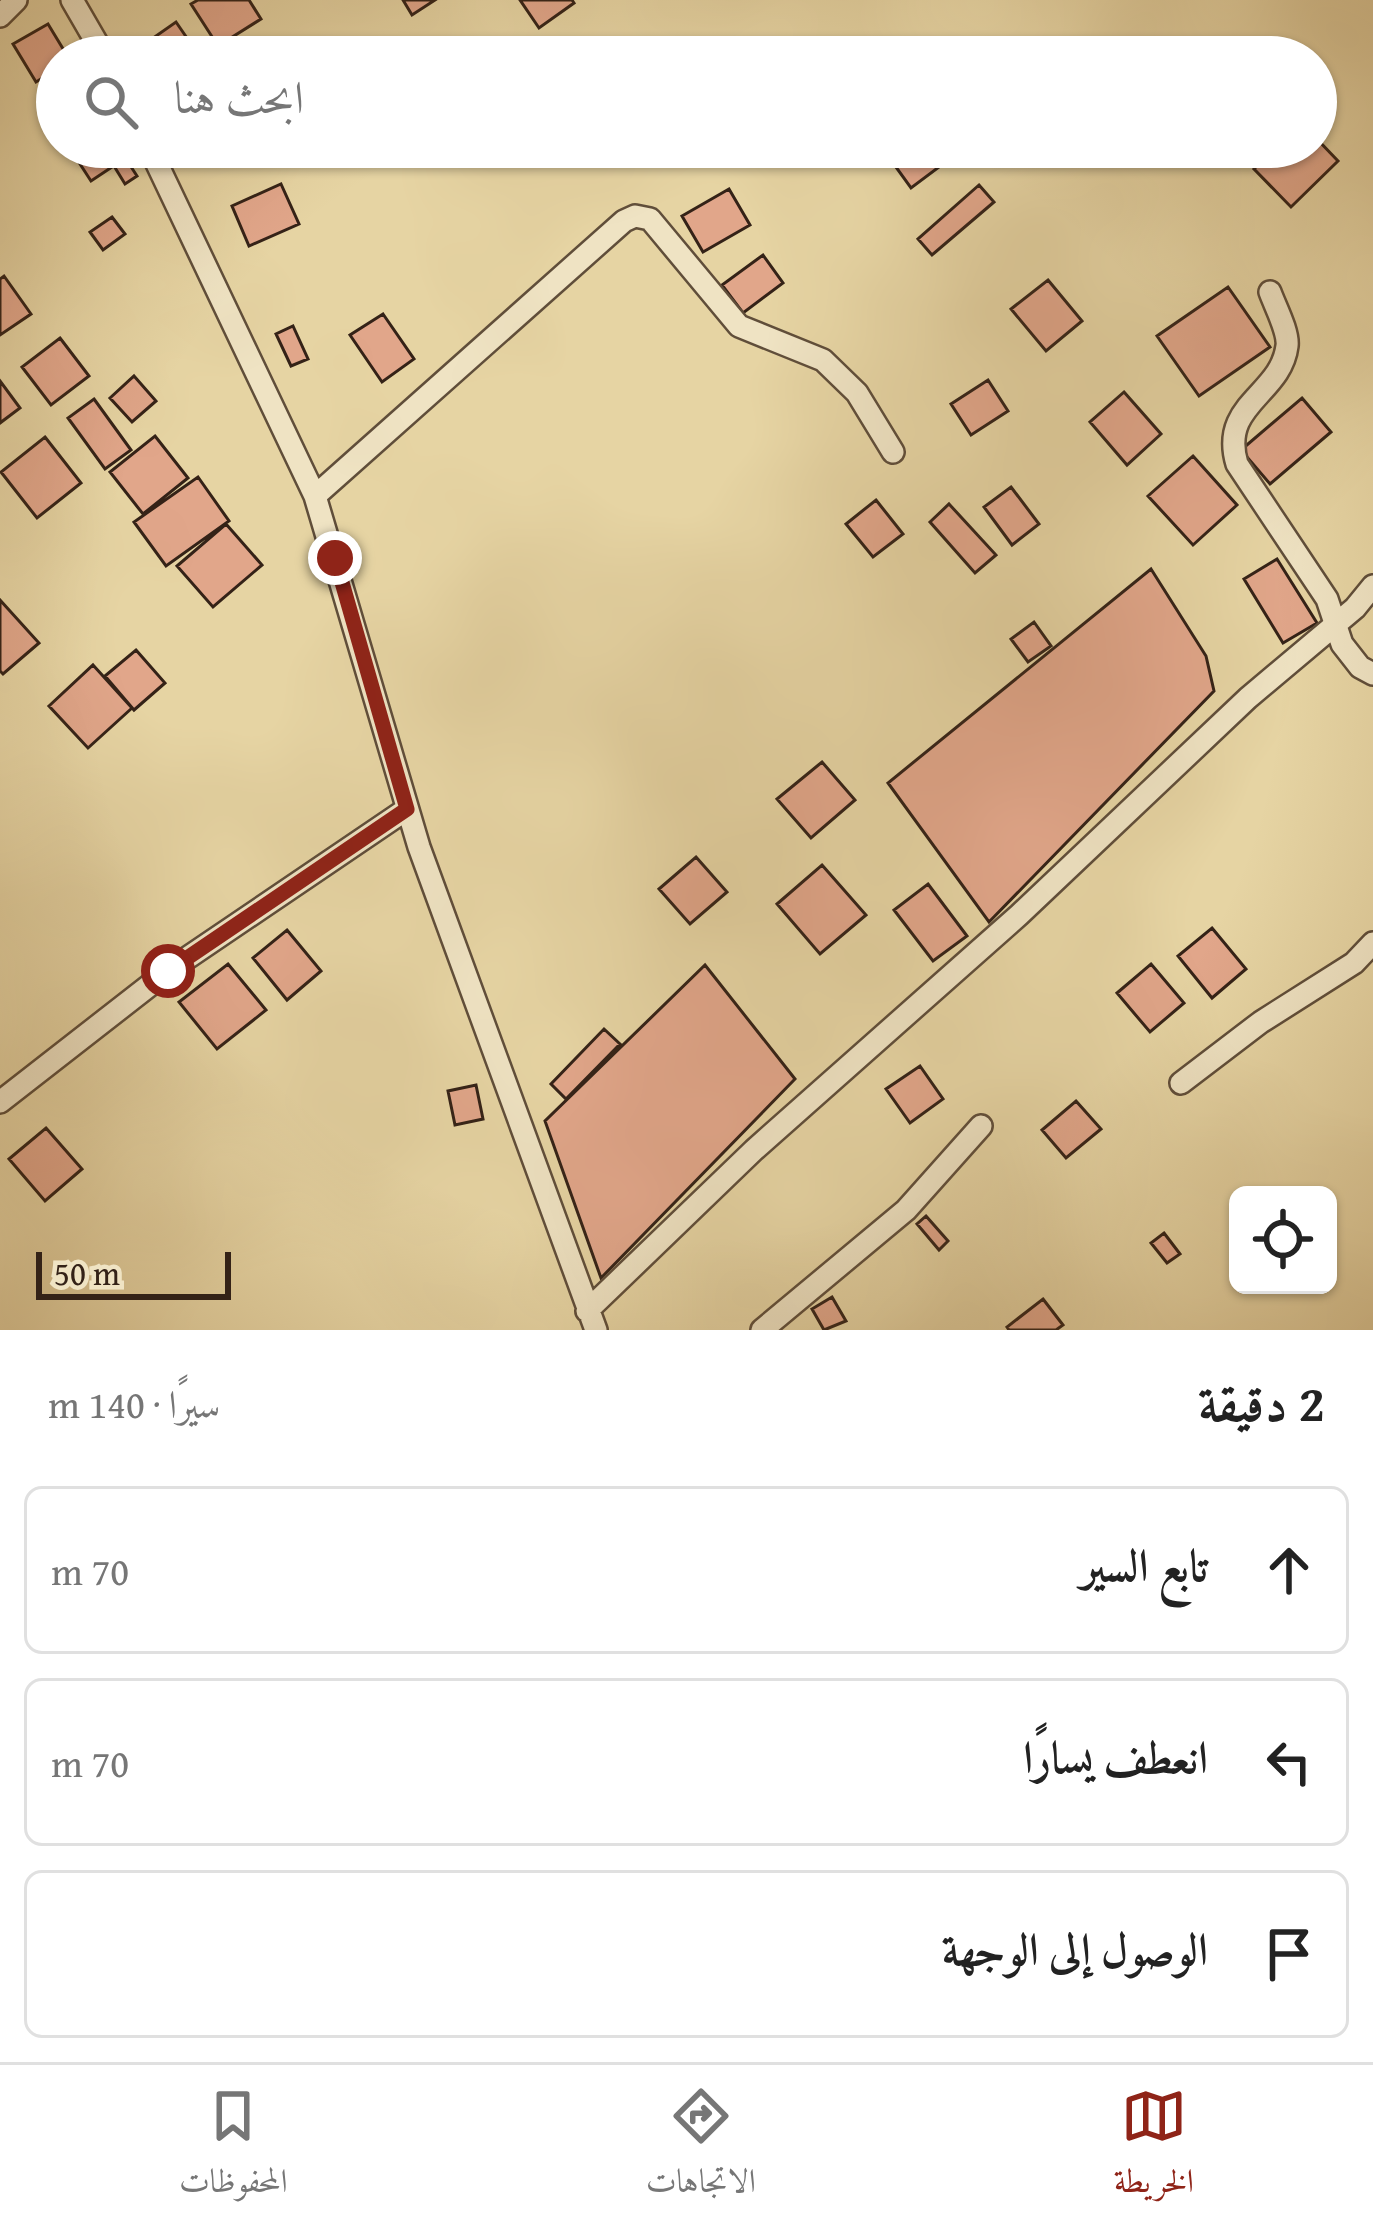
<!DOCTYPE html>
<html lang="ar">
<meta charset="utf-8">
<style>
body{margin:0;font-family:"Gentium Book Plus",Amiri,serif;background:#f2f2f2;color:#222;direction:rtl}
.controls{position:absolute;right:36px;bottom:36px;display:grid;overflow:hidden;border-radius:18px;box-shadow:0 3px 9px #0004}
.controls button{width:108px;height:108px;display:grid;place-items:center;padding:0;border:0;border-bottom:3px solid #e0e0e0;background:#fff;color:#222;font:60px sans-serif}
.scale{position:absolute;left:36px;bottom:30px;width:195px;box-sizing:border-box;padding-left:12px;border:6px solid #342217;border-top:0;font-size:33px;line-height:42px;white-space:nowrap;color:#342217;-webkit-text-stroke:9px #efe3c3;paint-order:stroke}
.stop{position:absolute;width:36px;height:36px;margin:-27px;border:9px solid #8f2418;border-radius:50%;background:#fff}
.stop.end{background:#8f2418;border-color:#fff;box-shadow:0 3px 12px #0008}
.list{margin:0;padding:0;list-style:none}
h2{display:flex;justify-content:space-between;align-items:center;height:156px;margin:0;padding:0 48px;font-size:51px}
h2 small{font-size:39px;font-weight:400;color:#767676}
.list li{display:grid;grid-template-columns:78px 1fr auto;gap:36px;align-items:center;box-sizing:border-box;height:168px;margin:0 24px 24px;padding:0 24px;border:3px solid #e0e0e0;border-radius:18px}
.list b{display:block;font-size:45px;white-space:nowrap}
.list em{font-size:39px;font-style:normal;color:#767676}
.icon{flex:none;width:66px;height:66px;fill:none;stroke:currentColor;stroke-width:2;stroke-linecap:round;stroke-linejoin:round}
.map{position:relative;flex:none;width:1373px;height:1330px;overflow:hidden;direction:ltr}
.search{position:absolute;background:#fff;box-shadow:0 3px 9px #0004;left:36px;right:36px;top:36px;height:132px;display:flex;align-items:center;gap:30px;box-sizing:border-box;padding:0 42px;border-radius:66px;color:#767676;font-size:45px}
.sheet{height:732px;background:#fff}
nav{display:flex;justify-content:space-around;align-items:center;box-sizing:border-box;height:168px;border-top:3px solid #e0e0e0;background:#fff;font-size:33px;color:#767676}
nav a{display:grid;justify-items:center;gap:6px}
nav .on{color:#8f2418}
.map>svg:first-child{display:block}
.building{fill:#e1a68a;stroke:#342217;stroke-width:3}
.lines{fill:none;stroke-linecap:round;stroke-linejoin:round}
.minor-casing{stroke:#604e3a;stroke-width:26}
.minor{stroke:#efe3c3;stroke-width:21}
.route{stroke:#8f2418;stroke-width:15}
</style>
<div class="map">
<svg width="1373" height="1330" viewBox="0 0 1373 1330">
<rect width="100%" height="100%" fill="#e6d4a3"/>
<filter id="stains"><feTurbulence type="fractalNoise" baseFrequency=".00167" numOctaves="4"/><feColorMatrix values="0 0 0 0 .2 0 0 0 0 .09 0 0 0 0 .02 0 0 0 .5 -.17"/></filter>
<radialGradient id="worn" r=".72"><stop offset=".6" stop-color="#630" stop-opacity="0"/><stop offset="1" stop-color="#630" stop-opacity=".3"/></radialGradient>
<!-- building -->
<path class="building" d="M 198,0 L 249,0 L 261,19 L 218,46 L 191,4 Z
M 403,0 L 435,0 L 412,15 Z
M 520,0 L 572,0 L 574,3 L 539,28 Z
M 176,22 L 200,57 L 126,57 Z
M 48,24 L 68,57 L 57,57 L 57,69 L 36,82 L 13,44 Z
M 1316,138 L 1338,161 L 1291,207 L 1254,169 L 1276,147 L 1316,147 Z
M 69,147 L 121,147 L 127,157 L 91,181 Z
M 900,147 L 930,147 L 943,164 L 911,188 L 888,156 Z
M 126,159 L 137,176 L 125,184 L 114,166 Z
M 281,184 L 299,224 L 249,246 L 232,206 Z
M 979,185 L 994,202 L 932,255 L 918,239 Z
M 729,189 L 750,225 L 703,252 L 682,216 Z
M 112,217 L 125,234 L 103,250 L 90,232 Z
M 763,255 L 783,283 L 743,313 L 722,285 Z
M 4,276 L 31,314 L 0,335 L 0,279 Z
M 1048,280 L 1082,321 L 1046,351 L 1011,309 Z
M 1228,287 L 1270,347 L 1199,396 L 1157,336 Z
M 383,314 L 414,359 L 382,382 L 350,335 Z
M 293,326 L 308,359 L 291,366 L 276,334 Z
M 60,338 L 89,376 L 51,405 L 22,367 Z
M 134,376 L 156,401 L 132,422 L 110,398 Z
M 988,380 L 1008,411 L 971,435 L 951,404 Z
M 0,381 L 20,408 L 0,423 Z
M 1124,392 L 1161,434 L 1127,465 L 1090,422 Z
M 1302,398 L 1331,432 L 1270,484 L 1241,450 Z
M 94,399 L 131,450 L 105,469 L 68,418 Z
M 155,436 L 188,478 L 143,514 L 110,472 Z
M 45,437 L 81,483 L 37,518 L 1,472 Z
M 1193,456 L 1237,505 L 1193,545 L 1148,496 Z
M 198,477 L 229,521 L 166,566 L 134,522 Z
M 1011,487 L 1039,524 L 1012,545 L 984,507 Z
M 876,500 L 903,534 L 873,557 L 846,524 Z
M 949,504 L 996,555 L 975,573 L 930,522 Z
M 226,524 L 262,565 L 213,607 L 177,566 Z
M 1277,559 L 1317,623 L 1283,643 L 1244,579 Z
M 1151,569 L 1206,656 L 1214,691 L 989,922 L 888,783 Z
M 0,600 L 39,643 L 3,674 L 0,671 Z
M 1034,622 L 1051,646 L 1028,662 L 1011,639 Z
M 136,650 L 165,683 L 134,710 L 105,676 Z
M 93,665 L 132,708 L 88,748 L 49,706 Z
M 822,762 L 855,800 L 811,838 L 777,799 Z
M 696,857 L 727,892 L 690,924 L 659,889 Z
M 822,865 L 866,915 L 820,954 L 777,904 Z
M 928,884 L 967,936 L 933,961 L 894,910 Z
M 1212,928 L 1246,969 L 1212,998 L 1178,956 Z
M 287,930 L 321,971 L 287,1000 L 253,958 Z
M 228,964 L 266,1010 L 217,1049 L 179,1002 Z
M 1151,964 L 1184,1003 L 1150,1032 L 1117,993 Z
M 705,965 L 795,1079 L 601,1278 L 545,1121 Z
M 604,1029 L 620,1044 L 566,1099 L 551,1084 Z
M 920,1066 L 943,1099 L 910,1123 L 886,1089 Z
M 476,1085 L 483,1119 L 455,1125 L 448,1091 Z
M 1076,1101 L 1101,1129 L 1066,1158 L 1042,1130 Z
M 46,1128 L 82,1169 L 45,1201 L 9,1159 Z
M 926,1216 L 948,1241 L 939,1250 L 917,1224 Z
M 1164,1233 L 1180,1254 L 1167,1263 L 1151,1243 Z
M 832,1297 L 846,1321 L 824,1330 L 812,1309 Z
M 1043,1299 L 1063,1325 L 1056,1330 L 1009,1330 L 1007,1327 Z"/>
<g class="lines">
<defs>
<path id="minor" d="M 72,0 L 105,57
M 0,16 L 16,0
M 149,147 L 315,496 L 419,847 L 596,1330
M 1270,292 C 1275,306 1289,332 1287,346 C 1281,395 1219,404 1237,464 L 1327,599 L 1342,644 L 1360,667 L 1373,674
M 315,496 L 624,221 L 635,216 L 650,219 L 739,326 L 823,360 L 857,393 L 893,452
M 1181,1083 L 1261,1022 L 1354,963 L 1373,943
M 0,1102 L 168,971 L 407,809
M 587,1311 L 754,1150 L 1019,915 L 1248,698 L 1355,608 L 1373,586
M 762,1330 L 906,1210 L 981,1126"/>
</defs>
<!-- minor casing -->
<use href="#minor" class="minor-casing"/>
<!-- minor -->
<use href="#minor" class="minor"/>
</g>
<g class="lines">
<!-- route -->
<path class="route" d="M 168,971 L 407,809 L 335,558"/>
</g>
<rect width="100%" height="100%" filter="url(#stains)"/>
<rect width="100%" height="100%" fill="url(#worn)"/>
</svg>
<div class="controls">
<button><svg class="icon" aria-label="locate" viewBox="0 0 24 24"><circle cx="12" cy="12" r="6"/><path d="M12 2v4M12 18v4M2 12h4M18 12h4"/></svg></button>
</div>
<div class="scale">50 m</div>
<div class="stop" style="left:168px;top:971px"></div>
<div class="stop end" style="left:335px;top:558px"></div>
<div class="search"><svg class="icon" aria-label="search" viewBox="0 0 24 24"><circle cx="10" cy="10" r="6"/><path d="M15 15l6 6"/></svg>ابحث هنا</div>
</div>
<section class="sheet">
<h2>2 دقيقة<small>سيرًا · 140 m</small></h2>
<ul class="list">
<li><svg class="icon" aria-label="ahead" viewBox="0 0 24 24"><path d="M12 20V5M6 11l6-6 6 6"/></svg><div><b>تابع السير</b></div><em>70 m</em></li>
<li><svg class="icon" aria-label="left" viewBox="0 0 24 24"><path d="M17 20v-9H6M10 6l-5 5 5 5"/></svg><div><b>انعطف يسارًا</b></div><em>70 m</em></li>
<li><svg class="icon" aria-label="arrive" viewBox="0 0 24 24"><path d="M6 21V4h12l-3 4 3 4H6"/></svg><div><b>الوصول إلى الوجهة</b></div></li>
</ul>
</section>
<nav>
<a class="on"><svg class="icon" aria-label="map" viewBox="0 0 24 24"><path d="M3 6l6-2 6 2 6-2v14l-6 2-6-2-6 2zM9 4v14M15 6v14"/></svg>الخريطة</a>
<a><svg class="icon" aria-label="directions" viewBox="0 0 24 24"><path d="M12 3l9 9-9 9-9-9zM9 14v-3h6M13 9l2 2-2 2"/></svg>الاتجاهات</a>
<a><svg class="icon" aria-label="saved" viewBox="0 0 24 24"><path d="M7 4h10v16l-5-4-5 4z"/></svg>المحفوظات</a>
</nav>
